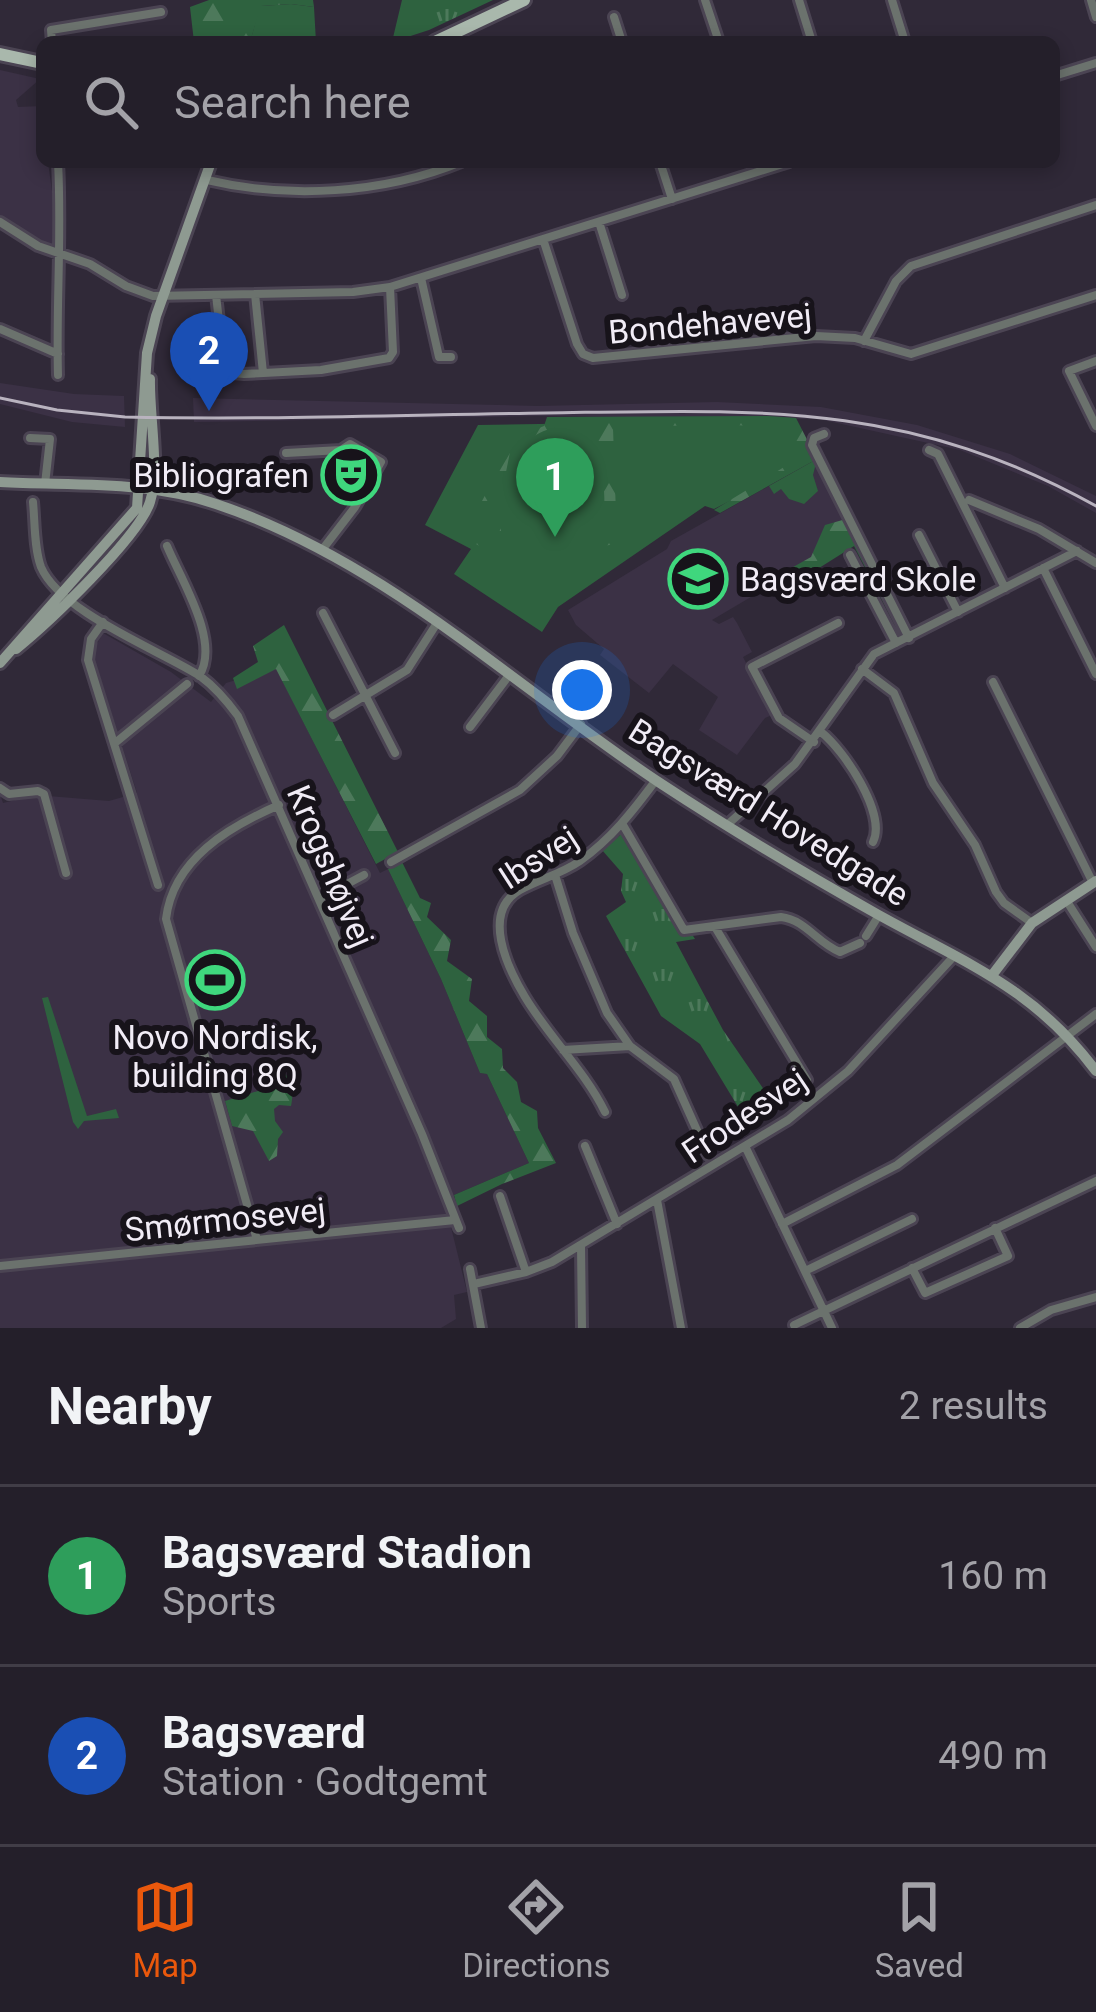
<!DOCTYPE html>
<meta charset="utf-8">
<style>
body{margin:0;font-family:Roboto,sans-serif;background:#302c36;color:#f1f3f6}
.you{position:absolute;left:582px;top:690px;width:42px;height:42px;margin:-30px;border:9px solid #fff;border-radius:50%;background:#1a73e8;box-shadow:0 0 0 18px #1a73e833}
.badge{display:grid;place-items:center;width:78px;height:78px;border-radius:50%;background:#ea580c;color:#fff;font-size:39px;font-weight:700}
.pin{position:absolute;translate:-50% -99px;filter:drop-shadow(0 3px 6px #0008)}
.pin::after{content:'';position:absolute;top:63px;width:42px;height:36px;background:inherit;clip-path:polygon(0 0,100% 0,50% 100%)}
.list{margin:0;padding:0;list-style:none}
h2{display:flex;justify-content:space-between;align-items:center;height:156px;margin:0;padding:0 48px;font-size:51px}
h2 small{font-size:39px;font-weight:400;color:#a3a2a8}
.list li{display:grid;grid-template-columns:78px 1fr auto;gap:36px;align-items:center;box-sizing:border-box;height:180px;padding:0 48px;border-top:3px solid #413d47}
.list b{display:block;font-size:45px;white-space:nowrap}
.list p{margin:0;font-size:39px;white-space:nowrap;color:#a3a2a8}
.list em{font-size:39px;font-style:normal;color:#a3a2a8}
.icon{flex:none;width:66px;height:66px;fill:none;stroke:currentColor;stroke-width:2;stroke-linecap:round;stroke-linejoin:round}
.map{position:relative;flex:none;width:1096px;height:1328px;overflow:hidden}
.search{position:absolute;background:#241f2a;box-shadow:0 6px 18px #0003;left:36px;right:36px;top:36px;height:132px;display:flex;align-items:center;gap:30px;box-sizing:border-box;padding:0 42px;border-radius:18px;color:#a3a2a8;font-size:45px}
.sheet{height:516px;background:#241f2a}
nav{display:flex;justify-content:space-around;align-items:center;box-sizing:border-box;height:168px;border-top:3px solid #413d47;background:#241f2a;font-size:33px;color:#a3a2a8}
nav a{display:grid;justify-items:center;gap:6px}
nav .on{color:#ea580c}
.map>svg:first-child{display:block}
.built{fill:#3b3145}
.green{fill:#2e623f}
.forest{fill:url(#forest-firs)}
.park{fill:url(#park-tufts)}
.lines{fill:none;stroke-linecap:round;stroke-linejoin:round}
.street-casing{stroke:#4b4453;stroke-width:14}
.secondary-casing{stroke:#4b4453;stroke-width:16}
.primary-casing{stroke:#4b4453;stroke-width:18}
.street{stroke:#6b726d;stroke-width:8}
.secondary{stroke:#8e9a91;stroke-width:10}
.primary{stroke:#a9b8ac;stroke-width:12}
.tram{stroke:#b9b3bf;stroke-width:3}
.labels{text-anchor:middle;stroke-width:12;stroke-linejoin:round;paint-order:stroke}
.street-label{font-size:33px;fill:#f1ecf6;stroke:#17131a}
.poi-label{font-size:33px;fill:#f1ecf6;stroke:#17131a;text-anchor:end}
</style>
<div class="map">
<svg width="1096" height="1328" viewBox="0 0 1096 1328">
<defs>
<pattern id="forest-firs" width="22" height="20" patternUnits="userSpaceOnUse" patternTransform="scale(3)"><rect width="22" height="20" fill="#2e623f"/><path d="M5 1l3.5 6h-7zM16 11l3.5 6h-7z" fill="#4d795b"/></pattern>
<pattern id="park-tufts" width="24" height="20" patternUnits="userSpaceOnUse" patternTransform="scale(3)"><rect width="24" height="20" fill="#2e623f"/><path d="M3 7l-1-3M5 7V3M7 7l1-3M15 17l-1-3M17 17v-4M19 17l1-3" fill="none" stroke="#4d795b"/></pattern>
</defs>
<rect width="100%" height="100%" fill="#302938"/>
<!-- built -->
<path class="built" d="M 0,70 L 40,79 L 16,100 L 18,107 L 42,106 L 42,162 L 48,162 L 56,220 L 58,243 L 53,247 L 0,216 Z
M 0,383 L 74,394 L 124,396 L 125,427 L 72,422 L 0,404 Z
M 193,398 L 538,406 L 717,402 L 821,407 L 917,425 L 1010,454 L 1096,496 L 1096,513 L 1048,486 L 960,450 L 819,419 L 539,416 L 194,422 Z
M 817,459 L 854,536 L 712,620 L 719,624 L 733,617 L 737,623 L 752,652 L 743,657 L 772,715 L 765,718 L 737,755 L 699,730 L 718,697 L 673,664 L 649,693 L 600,655 L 604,649 L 576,625 L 568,610 L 667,549 L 671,541 Z
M 103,633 L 171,672 L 211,702 L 226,683 L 276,668 L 380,873 L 388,869 L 441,979 L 480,1073 L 487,1074 L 529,1163 L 454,1195 L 446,1207 L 467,1292 L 454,1295 L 456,1319 L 441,1328 L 0,1328 L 0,794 L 3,803 L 36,795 L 109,801 L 137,793 L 92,652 Z"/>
<!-- green -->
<path class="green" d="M 291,4 L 314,7 L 316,42 L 250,42 L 260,6 Z
M 723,421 L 794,424 L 810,460 L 714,509 L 705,506 L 558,607 L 542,632 L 454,574 L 471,549 L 425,525 L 478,425 Z
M 817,459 L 813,475 L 818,491 L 804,504 L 789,499 L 781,489 L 774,494 L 769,486 Z
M 48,997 L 87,1116 L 116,1109 L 119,1118 L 84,1121 L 78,1129 L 73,1122 L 42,998 Z"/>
<!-- forest -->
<path class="forest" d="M 209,0 L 313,0 L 314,7 L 291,4 L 261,6 L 250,42 L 194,42 L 190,7 Z
M 768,416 L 796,418 L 817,459 L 720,513 L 714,510 L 794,461 L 798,447 L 790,429 L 721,424 L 613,428 L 617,543 L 605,546 C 603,509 615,425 558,428 C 540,428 531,442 514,443 L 524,434 L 544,426 L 547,417 Z
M 511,447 L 504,482 L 497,494 L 491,495 L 492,512 L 501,515 L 501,541 L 497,542 L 493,554 L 476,544 L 479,537 L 467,529 Z
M 846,519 L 898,622 L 894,623 L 854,546 L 792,585 L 786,576 L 762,590 L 763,584 L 811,557 L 825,525 Z
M 284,625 L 398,852 L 376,864 L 276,669 L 237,689 L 233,678 L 258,662 L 253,646 Z
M 402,862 L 420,898 L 431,903 L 427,917 L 451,940 L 447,961 L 472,979 L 469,1001 L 487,1016 L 487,1037 L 502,1049 L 503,1068 L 517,1082 L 521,1102 L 537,1111 L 538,1128 L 556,1163 L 502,1184 L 457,1206 L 454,1195 L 529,1163 L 487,1074 L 480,1073 L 441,979 L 388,869 Z
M 278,1069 C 293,1076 294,1092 291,1106 L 279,1105 L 274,1109 L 275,1121 L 283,1132 L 278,1139 L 277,1156 L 269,1161 L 253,1131 L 232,1126 L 225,1101 L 271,1087 L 268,1077 Z"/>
<!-- park -->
<path class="park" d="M 402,0 L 493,0 L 429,30 L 392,42 Z
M 625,831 L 695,939 L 676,942 L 723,1030 L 771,1100 L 743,1115 L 700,1044 L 661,1016 L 606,916 L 626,902 L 621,891 L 623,874 L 602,850 Z"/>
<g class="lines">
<defs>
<path id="street" d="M 705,0 L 719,42
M 799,0 L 812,42
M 892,0 L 905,42
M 1091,0 L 1096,17
M 614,17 L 622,42
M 52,42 L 51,30 L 161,12
M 1054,76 L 1096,63
M 58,162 C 62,234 56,303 58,375
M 660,162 L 672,199
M 207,180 C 288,199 383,194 461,162
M 0,222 L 38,246 L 90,264 L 126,286 L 153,296 L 353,292 L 390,287 L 789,162
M 599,222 L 622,295
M 543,239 L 577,344 L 583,354 L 593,358 L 816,336 L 855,338 L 911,354 L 1096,295
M 421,278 L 439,357 L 451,357
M 255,294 L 263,373
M 216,295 L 224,365 L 233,373 L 244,374 L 321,370 L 389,358 L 393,352 L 390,287
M 0,329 L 58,354
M 864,341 L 896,281 L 911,266 L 1096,205
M 1096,361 L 1069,371 L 1096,426
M 824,434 L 814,438 L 812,445 L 909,638
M 30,438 L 50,439 L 45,484
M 929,450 L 938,454 L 1005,588
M 286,453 L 341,450 L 350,444 L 381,462 L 355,507 L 322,550
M 969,500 L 1039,529 L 1096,563
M 33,502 C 35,522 34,548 41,567 C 60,612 159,650 200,676 C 215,687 227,701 238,716 L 422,1134 L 459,1228
M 919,535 L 958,612
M 167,546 C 181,580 221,642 199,676
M 850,555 L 896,643
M 1043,568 L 1096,674
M 323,613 L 395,753
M 103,622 L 91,639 L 88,660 L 158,885
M 862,669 L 894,693 L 933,783 L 975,845 L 996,892 L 1004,903 L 1032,923
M 993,682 L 1093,883
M 333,715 L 407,670 L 437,623
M 470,727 L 510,674
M 821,732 C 844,750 887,814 873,842
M 814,742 L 779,718 L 752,667 L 838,623
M 115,743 L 187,684
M 0,788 L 9,794 L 38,791 L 44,794 L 66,873
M 623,825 L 684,930 L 781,917 C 806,920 817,943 840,952 L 860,943
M 727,825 L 795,764 L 874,654 L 1077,551
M 391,862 L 520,790 L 557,756 L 581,724
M 555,875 L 573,933 L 607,1013 L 630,1046 L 674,1079 L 708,1155
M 319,899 L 364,875
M 1066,900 L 1096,947
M 715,927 L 807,1080
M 866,936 L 879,915
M 563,1050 L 630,1046
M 605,1112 C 585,1071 549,1037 525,997 C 507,967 481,912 520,890 C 540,879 561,874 580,861 C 611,839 633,811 656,780
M 585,1146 L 617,1224
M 745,1146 L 832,1328
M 500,1196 L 526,1272
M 657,1200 L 681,1328
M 782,1224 L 897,1165 L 1096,1014
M 257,1240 L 166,919 C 173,859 229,827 279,805
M 581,1246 L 582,1328
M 0,1266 L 455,1220
M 912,1268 L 925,1293 L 1008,1256 L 995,1228
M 470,1269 L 481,1328
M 805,1271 L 912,1219
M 474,1284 L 526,1272 L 552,1262 L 788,1120 L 848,1071 L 955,955
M 794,1325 L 1096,1181
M 1020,1328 L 1051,1310 L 1096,1297"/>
<path id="secondary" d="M 0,482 C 73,486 146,480 216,504 C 384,560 515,687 660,783 C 730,829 804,873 877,914 C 965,963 1033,987 1096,1071
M 16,649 C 47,624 139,537 150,502 C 160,470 149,414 150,379
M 0,663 L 137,508 L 147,353 L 156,316 L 211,162
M 993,974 L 1032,923 L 1096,881"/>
<path id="primary" d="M 435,42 L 524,0
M 0,54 L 42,63"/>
</defs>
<!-- street casing -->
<use href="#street" class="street-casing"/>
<!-- secondary casing -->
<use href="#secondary" class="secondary-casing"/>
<!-- primary casing -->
<use href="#primary" class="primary-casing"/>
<!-- street -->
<use href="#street" class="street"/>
<!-- secondary -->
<use href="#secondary" class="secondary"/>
<!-- primary -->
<use href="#primary" class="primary"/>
<!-- tram -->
<path class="tram" d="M 0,398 L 57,410 L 125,417 C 265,420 406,415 546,413 C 754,410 906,400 1096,506"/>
</g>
<!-- icons -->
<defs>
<symbol id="theatre-ring" viewBox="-11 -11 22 22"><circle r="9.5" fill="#17131a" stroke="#3fd77d" stroke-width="1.5"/><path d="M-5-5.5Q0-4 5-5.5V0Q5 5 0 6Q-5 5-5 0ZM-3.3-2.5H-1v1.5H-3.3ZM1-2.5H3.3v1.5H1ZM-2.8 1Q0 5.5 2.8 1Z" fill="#3fd77d"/></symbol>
<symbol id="school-ring" viewBox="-11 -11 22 22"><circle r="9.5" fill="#17131a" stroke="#3fd77d" stroke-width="1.5"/><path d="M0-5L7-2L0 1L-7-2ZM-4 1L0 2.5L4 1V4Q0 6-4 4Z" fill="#3fd77d"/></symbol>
<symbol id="stadium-ring" viewBox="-11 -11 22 22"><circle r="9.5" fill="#17131a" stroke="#3fd77d" stroke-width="1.5"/><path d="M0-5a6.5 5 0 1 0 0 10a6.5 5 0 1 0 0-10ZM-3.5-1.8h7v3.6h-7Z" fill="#3fd77d"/></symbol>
</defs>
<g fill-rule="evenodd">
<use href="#theatre-ring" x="318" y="442" width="66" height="66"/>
<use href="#school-ring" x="665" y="546" width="66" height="66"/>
<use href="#stadium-ring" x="182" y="947" width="66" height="66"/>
</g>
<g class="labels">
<!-- street labels -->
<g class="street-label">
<text transform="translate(710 323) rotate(-5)" y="12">Bondehavevej</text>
<text transform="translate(769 812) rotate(32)" y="12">Bagsværd Hovedgade</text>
<text transform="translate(538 857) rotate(-33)" y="12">Ibsvej</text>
<text transform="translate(331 866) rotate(67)" y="12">Krogshøjvej</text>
<text transform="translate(744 1115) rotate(-34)" y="12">Frodesvej</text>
<text transform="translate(225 1219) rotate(-6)" y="12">Smørmosevej</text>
</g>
<!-- poi labels -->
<g class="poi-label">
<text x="309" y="487">Bibliografen</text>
<text x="740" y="591" text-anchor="start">Bagsværd Skole</text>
<text x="215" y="1049" text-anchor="middle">Novo Nordisk,<tspan x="215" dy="38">building 8Q</tspan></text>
</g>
</g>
</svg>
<div class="you"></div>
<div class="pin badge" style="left:555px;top:537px;background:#2e9e5b">1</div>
<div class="pin badge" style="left:209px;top:411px;background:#1a4fb4">2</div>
<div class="search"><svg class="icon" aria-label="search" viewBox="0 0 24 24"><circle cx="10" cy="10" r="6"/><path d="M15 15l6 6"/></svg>Search here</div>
</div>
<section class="sheet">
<h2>Nearby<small>2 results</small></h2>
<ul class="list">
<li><span class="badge" style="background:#2e9e5b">1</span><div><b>Bagsværd Stadion</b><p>Sports</p></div><em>160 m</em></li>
<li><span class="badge" style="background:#1a4fb4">2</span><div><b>Bagsværd</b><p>Station · Godtgemt</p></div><em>490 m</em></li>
</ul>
</section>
<nav>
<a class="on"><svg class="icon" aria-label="map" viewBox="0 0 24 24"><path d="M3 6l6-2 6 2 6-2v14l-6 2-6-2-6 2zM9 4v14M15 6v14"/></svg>Map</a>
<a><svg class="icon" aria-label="directions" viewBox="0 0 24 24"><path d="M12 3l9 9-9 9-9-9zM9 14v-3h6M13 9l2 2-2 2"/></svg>Directions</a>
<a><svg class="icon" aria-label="saved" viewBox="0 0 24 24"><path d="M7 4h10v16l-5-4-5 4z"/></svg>Saved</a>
</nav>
